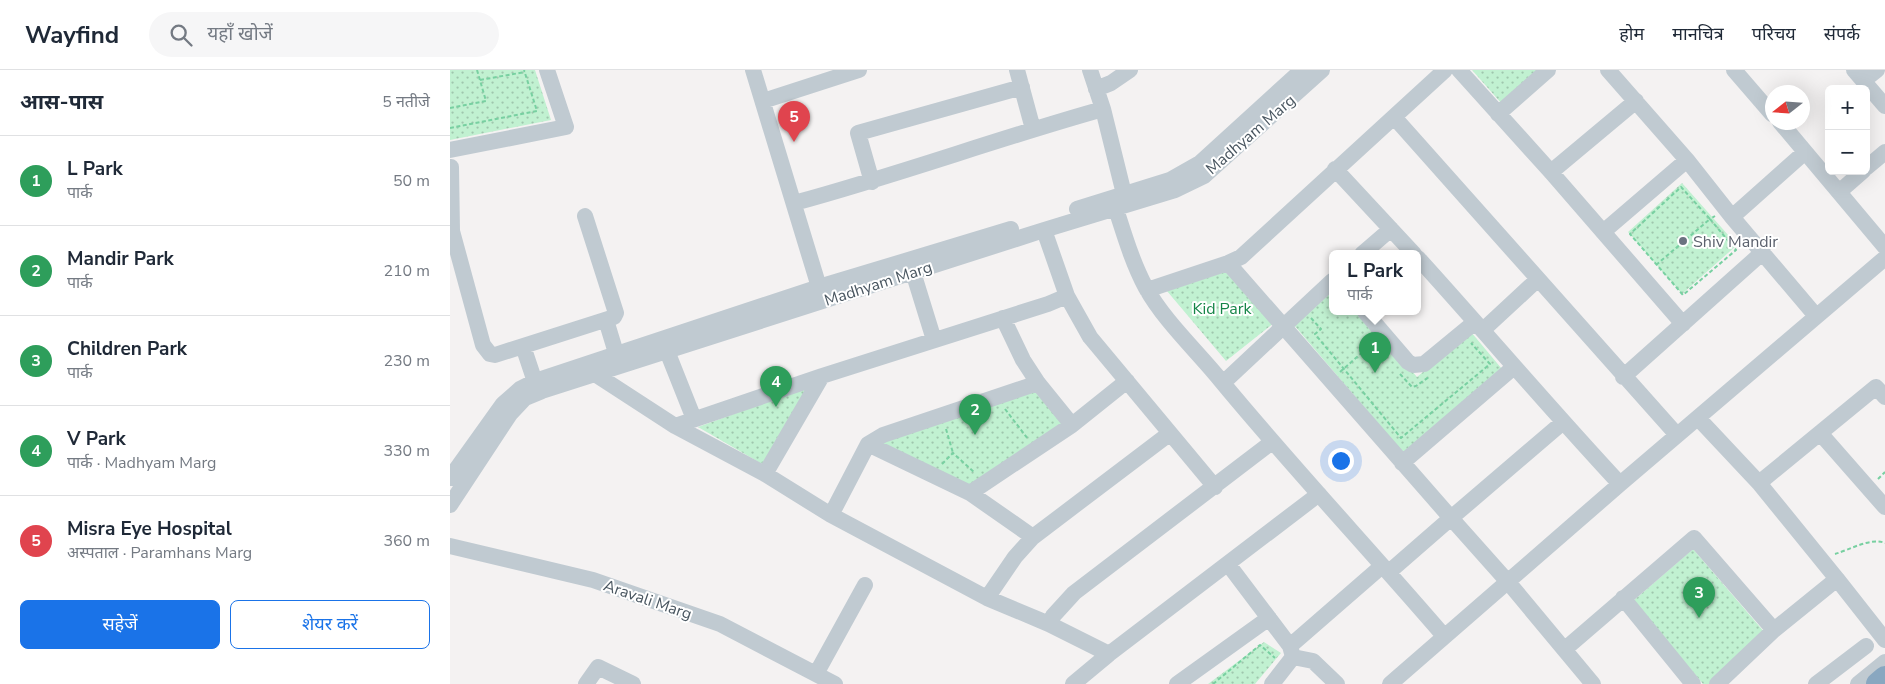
<!DOCTYPE html>
<html lang="hi">
<meta charset="utf-8">
<style>
body{margin:0;font-family:"Nunito Sans","Noto Sans Devanagari",sans-serif;background:#f6f6f7;color:#1f2937}
.controls{position:absolute;right:15px;top:15px;display:grid;overflow:hidden;border-radius:8px;box-shadow:0 5px 20px #0002}
.controls button{width:45px;height:45px;display:grid;place-items:center;padding:0;border:0;border-bottom:1px solid #e0e1e3;background:#fff;color:#1f2937;font:25px sans-serif}
.compass{position:absolute;left:1315px;top:15px;width:45px;height:45px;border-radius:50%;background:#fff;box-shadow:0 5px 20px #0002;rotate:253deg}
.you{position:absolute;left:890px;top:390px;width:18px;height:18px;margin:-12px;border:4px solid #fff;border-radius:50%;background:#1a73e8;box-shadow:0 0 0 8px #1a73e833}
.badge{display:grid;place-items:center;width:32px;height:32px;border-radius:50%;background:#1a73e8;color:#fff;font-size:16px;font-weight:700}
.pin{position:absolute;translate:-50% -41px;filter:drop-shadow(0 1px 2px #0008)}
.pin::after{content:'';position:absolute;top:26px;width:18px;height:15px;background:inherit;clip-path:polygon(0 0,100% 0,50% 100%)}
.popup{position:absolute;left:879px;top:180px;width:92px;height:65px;box-sizing:border-box;display:grid;place-content:center;border-radius:8px;background:#fff;filter:drop-shadow(0 1px 4px #0005);font-size:16px;white-space:nowrap;color:#747a83}
.popup b{font-size:19px;color:#1f2937}
.popup::after{content:'';position:absolute;left:50%;top:100%;margin-left:-10px;border:10px solid transparent;border-top-color:#fff}
.list{margin:0;padding:0;list-style:none}
h2{display:flex;justify-content:space-between;align-items:center;height:65px;margin:0;padding:0 20px;font-size:21px}
h2 small{font-size:16px;font-weight:400;color:#747a83}
.list li{display:grid;grid-template-columns:32px 1fr auto;gap:15px;align-items:center;box-sizing:border-box;height:90px;padding:0 20px;border-top:1px solid #e0e1e3}
.list b{display:block;font-size:19px;white-space:nowrap}
.list p{margin:0;font-size:16px;white-space:nowrap;color:#747a83}
.list em{font-size:16px;font-style:normal;color:#747a83}
.actions{display:flex;gap:10px;padding:15px 20px}
.actions a{flex:1;padding:11px 0;border:1px solid #1a73e8;border-radius:8px;text-align:center;font-size:18px;color:#1a73e8}
.actions .main{background:#1a73e8;color:#fff}
.icon{flex:none;width:28px;height:28px;fill:none;stroke:currentColor;stroke-width:2;stroke-linecap:round;stroke-linejoin:round}
.map{position:relative;flex:none;width:1435px;height:614px;overflow:hidden}
header{display:flex;align-items:center;gap:30px;box-sizing:border-box;height:70px;padding:0 25px;background:#fff;border-bottom:1px solid #e0e1e3}
header strong{font-size:24px}
nav{display:flex;gap:28px;margin-inline-start:auto;font-size:18px}
.search{width:350px;height:45px;background:#f6f6f7;display:flex;align-items:center;gap:12px;box-sizing:border-box;padding:0 18px;border-radius:28px;color:#747a83;font-size:19px}
main{display:flex}
aside{flex:1;background:#fff}
.map>svg:first-child{display:block}
.park{fill:url(#park-dots)}
.lines{fill:none;stroke-linecap:round;stroke-linejoin:round}
.highway-casing{stroke:#7492ac;stroke-width:26}
.path{stroke:#78d0a1;stroke-width:2;stroke-dasharray:4 2.5;stroke-linecap:butt}
.minor{stroke:#c0cad1;stroke-width:16}
.highway{stroke:#89a7c0;stroke-width:24}
.worship-dot{fill:#6b7280;stroke:#fff;stroke-width:2}
.labels{text-anchor:middle;stroke-width:4;stroke-linejoin:round;paint-order:stroke}
.street-label{font-size:16px;fill:#495660;stroke:#fff}
.worship-label{font-size:16px;fill:#5b616d;stroke:#fff;text-anchor:start}
.park-label{font-size:16px;fill:#168548;stroke:#fff}
</style>
<header>
<strong>Wayfind</strong>
<div class="search"><svg class="icon" aria-label="search" viewBox="0 0 24 24"><circle cx="10" cy="10" r="6"/><path d="M15 15l6 6"/></svg>यहाँ खोजें</div>
<nav><a>होम</a><a>मानचित्र</a><a>परिचय</a><a>संपर्क</a></nav>
</header>
<main>
<aside>
<h2>आस-पास<small>5 नतीजे</small></h2>
<ul class="list">
<li><span class="badge" style="background:#2e9e5b">1</span><div><b>L Park</b><p>पार्क</p></div><em>50 m</em></li>
<li><span class="badge" style="background:#2e9e5b">2</span><div><b>Mandir Park</b><p>पार्क</p></div><em>210 m</em></li>
<li><span class="badge" style="background:#2e9e5b">3</span><div><b>Children Park</b><p>पार्क</p></div><em>230 m</em></li>
<li><span class="badge" style="background:#2e9e5b">4</span><div><b>V Park</b><p>पार्क · Madhyam Marg</p></div><em>330 m</em></li>
<li><span class="badge" style="background:#e0444e">5</span><div><b>Misra Eye Hospital</b><p>अस्पताल · Paramhans Marg</p></div><em>360 m</em></li>
</ul>
<div class="actions"><a class="main">सहेजें</a><a>शेयर करें</a></div>
</aside>
<div class="map">
<svg width="1435" height="614" viewBox="0 0 1435 614">
<defs>
<pattern id="park-dots" width="8" height="8" patternUnits="userSpaceOnUse" patternTransform="scale(1.25)"><rect width="8" height="8" fill="#c1f1d1"/><path d="M2 2h.1M6 6h.1" fill="none" stroke="#9fc6ad" stroke-width="1.8" stroke-linecap="round"/></pattern>
</defs>
<rect width="100%" height="100%" fill="#f4f2f2"/>
<!-- park -->
<path class="park" d="M 0,0 L 85,0 L 101,50 L 0,70 Z
M 1022,0 L 1089,0 L 1052,34 Z
M 1232,113 L 1287,175 L 1232,224 L 1178,162 Z
M 780,200 L 825,252 L 776,291 L 717,221 Z
M 882,222 L 882,242 L 912,242 L 967,307 L 1021,262 L 1052,299 L 954,384 L 844,255 Z
M 588,313 L 622,355 L 520,423 L 418,374 Z
M 361,316 L 312,394 L 248,357 Z
M 1243,479 L 1316,564 L 1259,614 L 1253,614 L 1183,531 Z
M 814,572 L 831,583 L 805,614 L 758,614 Z"/>
<g class="lines">
<defs>
<path id="highway" d="M 1428,614 L 1435,608"/>
</defs>
<!-- highway casing -->
<use href="#highway" class="highway-casing"/>
<!-- path -->
<path class="path" d="M 30,10 L 75,2
M 0,38 L 36,31 L 27,0
M 0,58 L 87,41 L 74,0
M 1206,195 L 1260,149 L 1231,117 L 1180,164 L 1233,225 L 1286,180 L 1260,149 L 1265,146
M 861,248 L 871,259 L 865,264 L 951,368 L 1040,294 L 1021,273
M 890,302 L 924,272
M 950,304 L 962,317 L 966,316 L 979,307
M 555,339 L 578,369
M 496,359 L 503,383
M 492,394 L 503,383 L 525,403
M 1428,409 L 1435,402
M 1385,484 C 1399,480 1421,467 1435,473
M 763,614 L 810,575 L 825,588"/>
<!-- minor -->
<path class="minor" d="M 303,0 L 369,217
M 567,0 L 583,59
M 640,0 L 653,39 L 674,124
M 1009,0 L 1101,102 L 1233,254
M 1158,0 L 1237,90 L 1282,147 L 1366,246
M 1284,0 L 1322,44
M 1404,0 L 1435,36
M 1413,11 L 1427,0
M 646,19 L 661,13 L 680,0
M 313,31 L 409,0
M 1048,44 L 1098,0
M 944,47 L 1227,365
M 1330,52 L 1435,177
M 0,80 L 116,57 L 97,0
M 1,97 L 2,161 L 33,275 L 40,284 L 45,285 L 164,247 L 166,243 L 135,146
M 1416,98 L 1435,82
M 885,99 L 964,184
M 1101,102 L 1186,31
M 422,112 L 408,63 L 572,17
M 1389,122 L 1413,101
M 663,130 C 673,160 681,190 696,218 C 715,252 748,282 772,312 C 844,399 921,481 994,566
M 344,133 C 448,105 549,68 653,39
M 627,139 L 720,110 L 750,93 L 852,0
M 1282,147 L 1355,82
M 594,160 L 617,226 L 640,267 L 765,417
M 1153,162 L 1237,90
M 912,184 L 941,159
M 968,188 C 1036,263 1101,340 1170,414
M 778,193 L 1001,448 L 939,502
M 463,202 L 484,270
M 697,220 L 778,193 L 791,187 L 995,0
M 915,242 L 958,292 L 963,295 L 974,294 L 1025,252
M 553,248 L 573,290 L 588,313 L 622,355
M 156,250 L 166,283
M 1033,260 L 1087,210
M 73,276 L 85,312
M 217,281 L 244,349
M 145,304 L 225,356 L 315,404 L 381,445 L 537,528 L 599,554 L 659,584
M 1173,307 L 1313,182
M 773,313 L 882,211
M 1248,348 L 1309,413 L 1387,509
M 1112,353 L 1001,448 L 1058,512 L 1143,614
M 225,356 L 372,306
M 1370,363 L 1435,437
M 418,374 L 520,423 L 583,467
M 952,393 L 1064,297
M 315,404 L 372,306 L 598,234 L 617,226
M 0,408 L 53,334 L 70,319 L 88,310 L 369,217 L 561,159
M 1309,413 L 1426,317 L 1435,327
M 520,423 L 622,355 L 677,311
M 0,435 L 60,344 L 75,328 L 92,321 L 594,160 L 725,120 L 754,106 L 872,0
M 381,445 L 418,374 L 433,365 L 588,313
M 0,476 L 143,510 L 270,554 L 385,614
M 778,494 L 840,576 L 843,587
M 537,528 L 565,487 L 583,467 L 719,364
M 1173,528 L 1243,614
M 599,554 L 603,546 L 624,523 L 822,372
M 840,576 L 932,496
M 1115,579 L 1244,468 L 1324,560
M 366,604 L 415,515
M 136,614 L 148,597 L 183,614
M 623,614 L 659,584 L 869,424
M 727,614 L 819,548
M 822,614 L 843,587 L 863,591 L 887,614
M 940,614 L 1170,414 L 1435,188
M 1267,614 L 1324,560 L 1387,509 L 1435,570
M 1366,614 L 1416,576
M 1408,614 L 1435,592"/>
<!-- highway -->
<use href="#highway" class="highway"/>
</g>
<!-- markers -->
<circle class="worship-dot" cx="1233" cy="171" r="5"/>
<g class="labels">
<!-- street labels -->
<g class="street-label">
<text transform="translate(800 64) rotate(-41)" y="6">Madhyam Marg</text>
<text transform="translate(428 213) rotate(-18)" y="6">Madhyam Marg</text>
<text transform="translate(198 529) rotate(19)" y="6">Aravali Marg</text>
</g>
<!-- worship labels -->
<g class="worship-label">
<text x="1243" y="177">Shiv Mandir</text>
</g>
<!-- park labels -->
<g class="park-label">
<text x="772" y="244">Kid Park</text>
</g>
</g>
</svg>
<div class="controls">
<button>+</button>
<button>−</button>
</div>
<svg class="compass" viewBox="-18 -18 36 36"><path d="M0-13l5 13h-10z" fill="#e53935"/><path d="M0 13l5-13h-10z" fill="#747a83"/></svg>
<div class="you"></div>
<div class="pin badge" style="left:925px;top:303px;background:#2e9e5b">1</div>
<div class="popup"><b>L Park</b>पार्क</div>
<div class="pin badge" style="left:525px;top:365px;background:#2e9e5b">2</div>
<div class="pin badge" style="left:1249px;top:548px;background:#2e9e5b">3</div>
<div class="pin badge" style="left:326px;top:337px;background:#2e9e5b">4</div>
<div class="pin badge" style="left:344px;top:72px;background:#e0444e">5</div>
</div>
</main>
